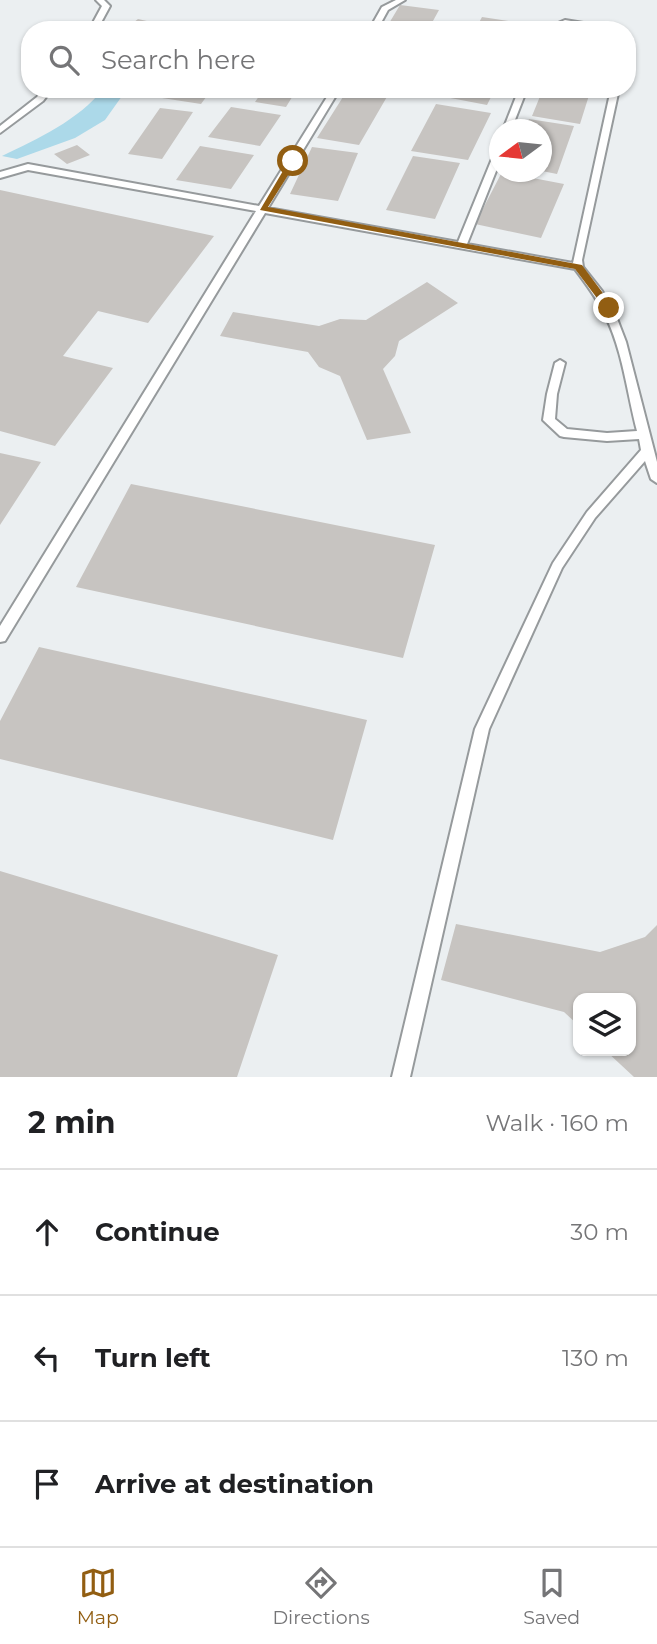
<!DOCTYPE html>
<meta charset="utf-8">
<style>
body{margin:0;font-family:Montserrat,sans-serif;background:#f2f2f2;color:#202124}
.controls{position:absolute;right:21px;bottom:21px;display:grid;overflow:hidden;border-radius:14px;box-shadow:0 2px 5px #0004}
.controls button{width:63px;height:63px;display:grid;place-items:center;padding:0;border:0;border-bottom:2px solid #e0e0e0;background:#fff;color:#202124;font:35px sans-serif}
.compass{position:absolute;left:489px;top:119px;width:63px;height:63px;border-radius:50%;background:#fff;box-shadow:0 2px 5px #0004;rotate:255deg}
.stop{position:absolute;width:21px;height:21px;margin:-16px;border:5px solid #925e12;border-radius:50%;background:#fff}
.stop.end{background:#925e12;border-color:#fff;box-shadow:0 2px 7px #0008}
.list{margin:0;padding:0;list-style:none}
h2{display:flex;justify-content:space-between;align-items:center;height:91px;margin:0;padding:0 28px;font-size:30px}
h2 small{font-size:23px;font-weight:400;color:#757577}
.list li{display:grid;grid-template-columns:46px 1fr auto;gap:21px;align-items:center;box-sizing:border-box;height:126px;padding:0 28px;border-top:2px solid #e0e0e0}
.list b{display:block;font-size:26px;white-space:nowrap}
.list em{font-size:23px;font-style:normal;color:#757577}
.icon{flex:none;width:38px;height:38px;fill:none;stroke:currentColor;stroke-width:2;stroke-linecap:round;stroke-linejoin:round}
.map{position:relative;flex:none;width:657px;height:1077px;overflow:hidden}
.search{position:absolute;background:#fff;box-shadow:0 2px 5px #0004;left:21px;right:21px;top:21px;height:77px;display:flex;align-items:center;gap:18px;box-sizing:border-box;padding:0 24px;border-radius:28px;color:#757577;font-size:26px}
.sheet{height:469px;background:#fff}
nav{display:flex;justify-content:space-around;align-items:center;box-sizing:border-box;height:98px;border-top:2px solid #e0e0e0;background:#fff;font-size:19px;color:#757577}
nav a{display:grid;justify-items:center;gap:4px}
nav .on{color:#925e12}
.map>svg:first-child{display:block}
.green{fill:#acd9e9}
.building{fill:#c7c4c1}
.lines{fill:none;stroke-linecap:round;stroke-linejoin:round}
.lane-casing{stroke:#969a9c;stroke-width:4}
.lane{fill:#fff;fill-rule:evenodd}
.route{fill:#925e12}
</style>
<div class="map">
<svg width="657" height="1077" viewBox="0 0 657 1077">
<rect width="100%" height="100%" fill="#ebeff1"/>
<!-- green -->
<path class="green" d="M 103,89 L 127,89 L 105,120 L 75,138 L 17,159 L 2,156 C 37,139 79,120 103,89 Z"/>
<!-- building -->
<path class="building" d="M 400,5 L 439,10 L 428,30 L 385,30 Z
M 482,17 L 521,23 L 518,30 L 475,30 Z
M 138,19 L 160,24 L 153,30 L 124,30 Z
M 169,89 L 212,89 L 201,104 L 162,98 Z
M 264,89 L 297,89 L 286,107 L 255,102 Z
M 348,89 L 388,95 L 359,145 L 317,138 Z
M 443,89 L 495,89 L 487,105 L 440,96 Z
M 543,89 L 591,89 L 580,124 L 532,116 Z
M 436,104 L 491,113 L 468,160 L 411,151 Z
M 231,107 L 281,115 L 260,146 L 208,137 Z
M 160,108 L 193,112 L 162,159 L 128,154 Z
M 529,119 L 574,126 L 557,174 L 542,171 L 542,130 L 524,130 Z
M 77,145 L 90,155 L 67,164 L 54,154 Z
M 200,146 L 254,155 L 231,189 L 176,180 Z
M 312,147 L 358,153 L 338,201 L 290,194 Z
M 413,156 L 460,163 L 435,219 L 386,210 Z
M 502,172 L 564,184 L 541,238 L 475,224 Z
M 0,190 L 214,236 L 148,323 L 98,311 L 63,356 L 113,368 L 55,446 L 0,431 Z
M 427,282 L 458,303 L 399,341 L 395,356 L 383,369 L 411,433 L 367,440 L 340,376 L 319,367 L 308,352 L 220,336 L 233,312 L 319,326 L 340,319 L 366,320 Z
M 0,453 L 41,462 L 0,525 Z
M 131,484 L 435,545 L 403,658 L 76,587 Z
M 39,647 L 367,720 L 333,840 L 0,759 L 0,721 Z
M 0,871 L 278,955 L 237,1077 L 0,1077 Z
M 456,924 L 600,952 L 645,937 L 657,925 L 657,1077 L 634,1077 L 606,1051 L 631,1051 L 631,998 L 578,998 L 578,1025 L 564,1012 L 441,980 Z"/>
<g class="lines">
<defs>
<path id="lane" d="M 96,0 L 104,0 L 110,6 L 97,30 L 89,30 L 102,6 Z
M 396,0 L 405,0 L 388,10 L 377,30 L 369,30 L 382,7 Z
M 565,20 L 614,28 L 618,30 L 599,30 L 566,24 L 553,30 L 542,30 Z
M 44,89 L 52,89 L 43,101 L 0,133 L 0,126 L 37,97 Z
M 332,89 L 340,89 L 268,208 L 458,242 L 496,149 L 500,147 L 500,161 L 467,244 L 573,263 L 611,89 L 619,89 L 582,260 L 583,267 L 602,291 L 616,316 L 626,342 L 657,462 L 657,483 L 651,479 L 645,461 L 595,518 L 562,568 L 489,729 L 410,1077 L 392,1077 L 475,729 L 553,563 L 587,512 L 641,450 L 639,439 L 607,441 L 564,437 L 560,436 L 543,420 L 547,394 L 555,363 L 560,360 L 565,363 L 557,394 L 555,419 L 567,429 L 607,433 L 637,431 C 627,393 623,351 605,315 C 597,298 586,284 575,269 L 265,213 L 5,641 L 0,642 L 0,626 L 256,211 L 28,170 L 0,178 L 0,172 L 28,164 L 259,206 Z
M 519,89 L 527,89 L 511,130 L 503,130 Z"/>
</defs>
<!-- lane casing -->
<use href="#lane" class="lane-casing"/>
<!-- lane -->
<use href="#lane" class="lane"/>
</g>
<!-- route -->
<path class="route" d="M 290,159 L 297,161 L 268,207 L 582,265 L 614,308 L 606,310 L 575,269 L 260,210 Z"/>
</svg>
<div class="controls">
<button><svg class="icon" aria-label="layers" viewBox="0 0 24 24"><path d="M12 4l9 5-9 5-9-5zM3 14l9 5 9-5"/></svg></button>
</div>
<svg class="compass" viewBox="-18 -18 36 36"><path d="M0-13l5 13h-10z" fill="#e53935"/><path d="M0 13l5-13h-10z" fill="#757577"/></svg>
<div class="stop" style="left:293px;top:161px"></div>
<div class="stop end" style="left:609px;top:308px"></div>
<div class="search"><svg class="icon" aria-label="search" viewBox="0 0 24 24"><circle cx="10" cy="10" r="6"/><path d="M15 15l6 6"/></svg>Search here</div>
</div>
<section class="sheet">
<h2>2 min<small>Walk · 160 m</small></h2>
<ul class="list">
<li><svg class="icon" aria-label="ahead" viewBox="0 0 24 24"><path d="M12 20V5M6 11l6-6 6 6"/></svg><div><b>Continue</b></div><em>30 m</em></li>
<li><svg class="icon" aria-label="left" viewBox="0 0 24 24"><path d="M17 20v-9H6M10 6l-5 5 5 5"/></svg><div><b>Turn left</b></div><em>130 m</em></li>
<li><svg class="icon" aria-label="arrive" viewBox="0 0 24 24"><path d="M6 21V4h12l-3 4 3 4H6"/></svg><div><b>Arrive at destination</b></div></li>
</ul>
</section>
<nav>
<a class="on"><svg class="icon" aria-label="map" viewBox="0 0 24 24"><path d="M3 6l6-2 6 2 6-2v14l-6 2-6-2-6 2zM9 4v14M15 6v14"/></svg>Map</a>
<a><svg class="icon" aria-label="directions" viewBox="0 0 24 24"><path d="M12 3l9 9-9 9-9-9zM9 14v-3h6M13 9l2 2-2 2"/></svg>Directions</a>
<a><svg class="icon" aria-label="saved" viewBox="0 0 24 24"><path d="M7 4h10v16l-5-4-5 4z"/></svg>Saved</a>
</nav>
